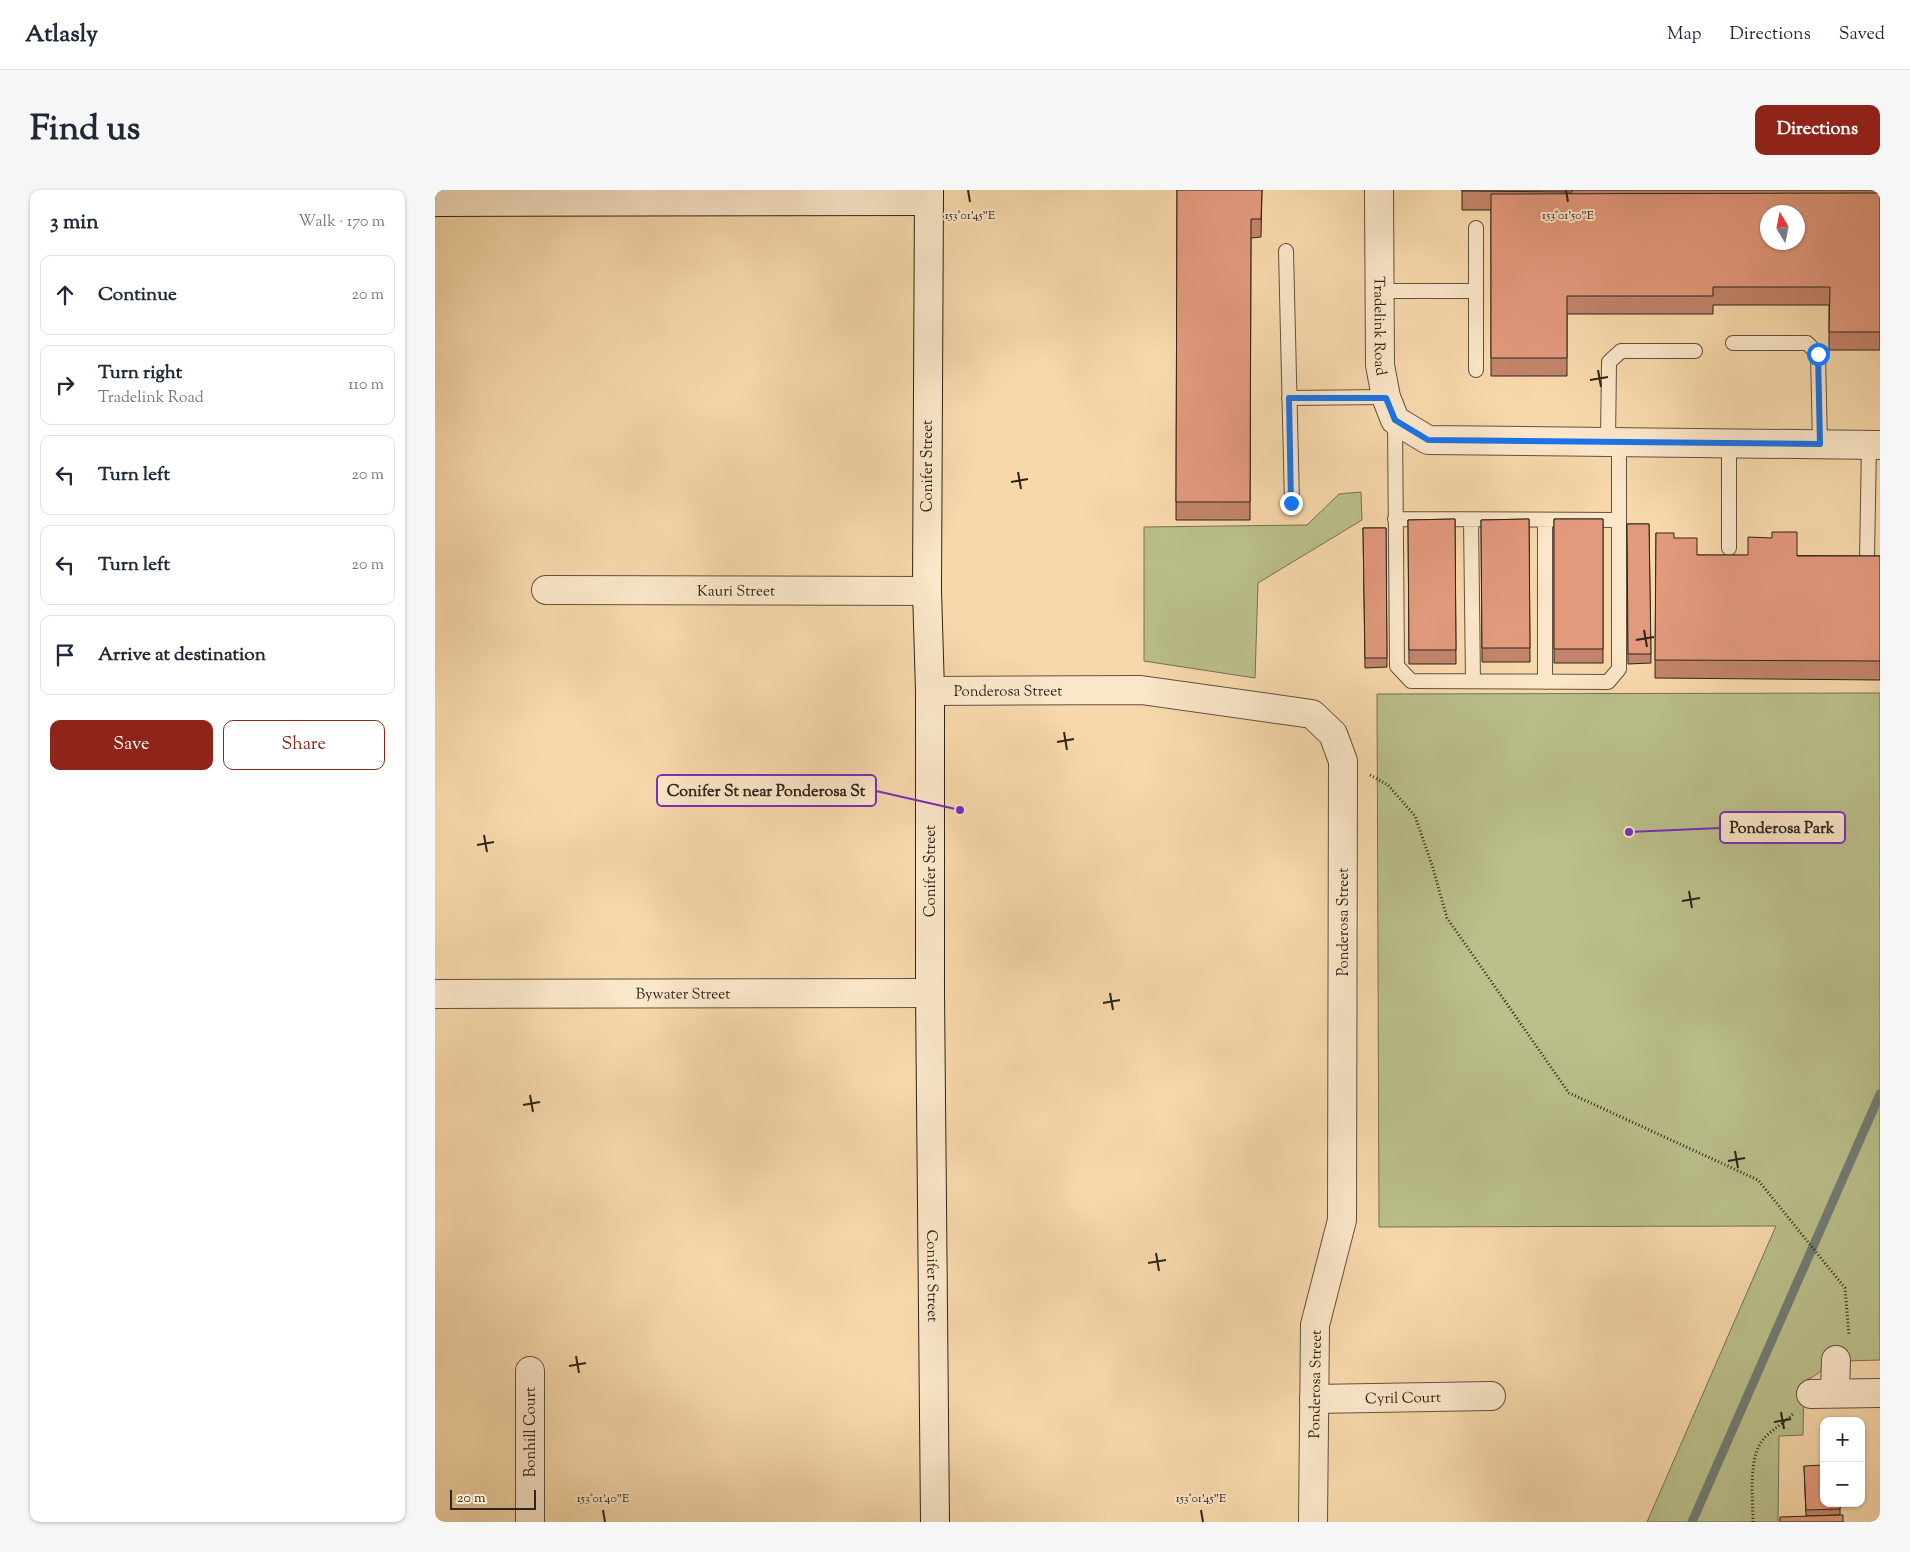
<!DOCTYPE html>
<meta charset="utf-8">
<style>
body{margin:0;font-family:"Sorts Mill Goudy",serif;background:#f6f6f7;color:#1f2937}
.controls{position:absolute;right:15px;bottom:15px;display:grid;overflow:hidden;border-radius:10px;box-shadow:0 1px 4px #0004}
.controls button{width:45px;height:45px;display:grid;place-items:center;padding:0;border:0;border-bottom:1px solid #e0e1e3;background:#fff;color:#1f2937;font:25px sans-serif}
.compass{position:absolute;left:1325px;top:15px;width:45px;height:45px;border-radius:50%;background:#fff;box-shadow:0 1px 4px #0004;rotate:350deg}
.scale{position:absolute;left:15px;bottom:12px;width:86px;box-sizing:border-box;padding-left:5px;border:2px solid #2e251c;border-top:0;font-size:14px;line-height:18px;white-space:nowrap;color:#2e251c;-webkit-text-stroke:4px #fae6c8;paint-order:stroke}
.stop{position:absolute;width:15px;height:15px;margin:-11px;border:4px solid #1a73e8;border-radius:50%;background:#fff}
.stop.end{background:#1a73e8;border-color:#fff;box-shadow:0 1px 5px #0008}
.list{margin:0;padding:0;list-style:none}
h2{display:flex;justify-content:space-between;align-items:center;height:65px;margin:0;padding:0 20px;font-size:21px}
h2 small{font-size:16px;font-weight:400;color:#747a83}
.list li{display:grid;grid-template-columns:32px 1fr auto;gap:15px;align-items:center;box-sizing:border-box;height:80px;margin:0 10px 10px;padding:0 10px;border:1px solid #e0e1e3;border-radius:10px}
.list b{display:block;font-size:19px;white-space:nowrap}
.list p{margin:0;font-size:16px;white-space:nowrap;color:#747a83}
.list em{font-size:16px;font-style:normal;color:#747a83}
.actions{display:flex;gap:10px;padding:15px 20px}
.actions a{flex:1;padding:11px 0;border:1px solid #8f2418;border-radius:10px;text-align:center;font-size:18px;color:#8f2418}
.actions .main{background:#8f2418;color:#fff}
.icon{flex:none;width:28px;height:28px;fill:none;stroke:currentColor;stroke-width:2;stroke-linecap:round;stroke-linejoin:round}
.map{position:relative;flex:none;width:1445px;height:1332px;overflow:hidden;border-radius:10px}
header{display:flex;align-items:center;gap:30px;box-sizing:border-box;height:70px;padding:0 25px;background:#fff;border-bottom:1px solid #e0e1e3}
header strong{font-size:24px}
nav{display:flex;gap:28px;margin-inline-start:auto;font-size:18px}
.intro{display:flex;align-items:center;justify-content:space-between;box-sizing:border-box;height:120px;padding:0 30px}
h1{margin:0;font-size:35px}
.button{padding:12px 22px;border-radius:10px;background:#8f2418;color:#fff;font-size:18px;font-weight:700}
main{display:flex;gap:30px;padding:0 30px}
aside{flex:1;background:#fff;border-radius:10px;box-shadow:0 1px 4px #0004}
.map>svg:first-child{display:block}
.green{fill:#babf8b;stroke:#747254}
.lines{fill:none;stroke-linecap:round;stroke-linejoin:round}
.stream{stroke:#717e74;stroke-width:9}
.lane-casing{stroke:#605240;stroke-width:16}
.street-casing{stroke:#605240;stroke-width:30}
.secondary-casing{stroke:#2e251c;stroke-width:30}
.path{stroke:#2e251c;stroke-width:3;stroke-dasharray:1 2.5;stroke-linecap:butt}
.lane{stroke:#fae6c8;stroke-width:14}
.street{stroke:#fae6c8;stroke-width:28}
.secondary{stroke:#fae6c8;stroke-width:28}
.wall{fill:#c2846b;stroke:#2e251c}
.building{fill:#e2997c;stroke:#2e251c;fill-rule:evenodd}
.route{stroke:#1a73e8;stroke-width:6}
.ticks{fill:none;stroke:#2e251c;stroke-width:2}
.labels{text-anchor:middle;stroke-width:4;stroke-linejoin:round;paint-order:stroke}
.street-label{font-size:15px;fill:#2e251c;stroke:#fae6c8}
.ticks-label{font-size:12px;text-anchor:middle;fill:#2e251c;stroke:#fae6c8;stroke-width:4;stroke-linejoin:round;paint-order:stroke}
.leader{fill:none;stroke:#7b2cbf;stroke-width:2}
.callout-dot{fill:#7b2cbf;stroke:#fae6c8;stroke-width:2}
.callout{fill:#fae6c8;stroke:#7b2cbf;stroke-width:2}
.callout-label{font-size:16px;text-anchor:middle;font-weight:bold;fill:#2e251c}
</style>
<header>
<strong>Atlasly</strong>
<nav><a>Map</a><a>Directions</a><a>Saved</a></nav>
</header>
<div class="intro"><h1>Find us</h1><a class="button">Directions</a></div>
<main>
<aside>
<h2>3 min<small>Walk · 170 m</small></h2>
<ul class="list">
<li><svg class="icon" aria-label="ahead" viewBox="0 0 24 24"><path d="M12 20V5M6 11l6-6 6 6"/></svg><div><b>Continue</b></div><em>20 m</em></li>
<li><svg class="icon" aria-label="right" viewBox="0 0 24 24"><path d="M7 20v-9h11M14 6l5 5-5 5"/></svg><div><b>Turn right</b><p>Tradelink Road</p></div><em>110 m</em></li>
<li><svg class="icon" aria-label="left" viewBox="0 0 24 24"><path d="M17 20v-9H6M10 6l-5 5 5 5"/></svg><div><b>Turn left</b></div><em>20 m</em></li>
<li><svg class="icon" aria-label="left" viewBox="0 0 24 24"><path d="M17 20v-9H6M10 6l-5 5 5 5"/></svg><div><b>Turn left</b></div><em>20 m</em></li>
<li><svg class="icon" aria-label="arrive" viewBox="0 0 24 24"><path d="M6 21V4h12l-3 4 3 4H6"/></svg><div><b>Arrive at destination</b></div></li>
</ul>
<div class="actions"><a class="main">Save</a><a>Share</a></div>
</aside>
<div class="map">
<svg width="1445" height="1332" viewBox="0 0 1445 1332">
<rect width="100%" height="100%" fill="#f7d8aa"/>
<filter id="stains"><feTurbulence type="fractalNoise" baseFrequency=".004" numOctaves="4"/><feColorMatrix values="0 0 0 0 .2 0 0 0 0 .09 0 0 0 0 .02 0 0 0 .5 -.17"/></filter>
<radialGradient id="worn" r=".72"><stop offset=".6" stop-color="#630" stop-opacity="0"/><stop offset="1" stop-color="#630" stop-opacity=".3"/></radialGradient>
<!-- green -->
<path class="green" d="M 926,302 L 927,330 L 823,393 L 820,488 L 709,471 L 709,337 L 872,335 L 904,304 Z
M 1445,503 L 1445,1170 L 1410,1171 L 1410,1160 L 1394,1161 C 1389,1180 1387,1183 1369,1191 L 1368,1245 L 1344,1246 L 1343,1332 L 1212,1332 L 1341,1036 L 944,1037 L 942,504 Z"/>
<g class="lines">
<!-- stream -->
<path class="stream" d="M 1257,1332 L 1445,904"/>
<defs>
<path id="lane" d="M 851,61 L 857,313
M 944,101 L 1041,101
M 1298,153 L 1372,153 L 1383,164 L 1385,254
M 1041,180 L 1041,38
M 854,208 L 951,207
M 960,230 L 962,476 L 976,491 L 1173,492 L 1184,479 L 1184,252
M 1173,252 L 1174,172 L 1186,161 L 1260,161
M 960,329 L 1184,330
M 1036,330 L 1038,491
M 1110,330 L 1110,492
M 1294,358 L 1294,253
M 1432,368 L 1434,255"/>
<g id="street">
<path id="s1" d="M 944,0 L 945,175 L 951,207 L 960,230 L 993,250 L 1445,255"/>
<path id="s2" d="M 111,400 L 492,401"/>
<path id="s3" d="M 495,501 L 706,500 L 877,524 L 898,544 L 908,571 L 907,1030 L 880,1135 L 878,1332"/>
<path id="s4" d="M 0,804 L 495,803"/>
<path d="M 95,1181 L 95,1332"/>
<path d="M 1400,1203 L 1401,1170"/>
<path d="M 1376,1204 L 1445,1203"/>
<path id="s5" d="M 879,1209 L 1056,1206"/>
</g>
<g id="secondary">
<path id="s6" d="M 494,0 L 492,401 L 495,501 L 495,803 L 500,1332"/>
<path d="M 0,12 L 494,11"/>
</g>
</defs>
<!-- lane casing -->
<use href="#lane" class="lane-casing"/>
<!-- street casing -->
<use href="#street" class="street-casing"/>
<!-- secondary casing -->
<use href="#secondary" class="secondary-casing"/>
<!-- path -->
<path class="path" d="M 935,585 L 953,595 L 980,626 L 997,675 L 1012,728 L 1134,903 L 1323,990 L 1410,1098 L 1414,1146
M 1318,1332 C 1318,1307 1312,1265 1331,1246 C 1340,1238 1350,1232 1358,1224"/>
<!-- lane -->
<use href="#lane" class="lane"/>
<!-- street -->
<use href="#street" class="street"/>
<!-- secondary -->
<use href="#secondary" class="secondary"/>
</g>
<!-- wall -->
<path class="wall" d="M 742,0 L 827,0 L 826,47 L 816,48 L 815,330 L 741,330 Z
M 1027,0 L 1445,0 L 1445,160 L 1394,160 L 1394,115 L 1278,115 L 1278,124 L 1132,124 L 1132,186 L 1056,186 L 1056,20 L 1027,20 Z
M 1020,329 L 1021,474 L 974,474 L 973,330 Z
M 1094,329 L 1095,472 L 1047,472 L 1046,330 Z
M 1119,329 L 1168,329 L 1168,473 L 1119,473 Z
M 1192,334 L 1214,334 L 1216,473 L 1193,474 Z
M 928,338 L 951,338 L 952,477 L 930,478 Z
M 1221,343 L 1239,348 L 1262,365 L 1445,366 L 1445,490 L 1220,488 Z
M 1369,1276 L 1405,1313 L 1405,1325 L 1371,1326 Z"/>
<!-- building -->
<path class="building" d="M 742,0 L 827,0 L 826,29 L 816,29 L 815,312 L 741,312 Z
M 1027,0 L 1137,0 L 1137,2 L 1027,1 Z
M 1445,3 L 1445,142 L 1394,142 L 1395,97 L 1278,97 L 1278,106 L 1132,106 L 1132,168 L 1056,168 L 1056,4 ZM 1332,22 L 1362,22 L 1362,52 L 1332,52 Z
M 1020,329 L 1021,460 L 974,460 L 973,330 Z
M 1094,329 L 1095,458 L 1047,458 L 1046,330 Z
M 1119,329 L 1168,329 L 1168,459 L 1119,459 Z
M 1192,334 L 1214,334 L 1216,464 L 1193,464 Z
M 928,338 L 951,338 L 952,468 L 930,468 Z
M 1337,342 L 1362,342 L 1362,366 L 1445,366 L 1445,471 L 1220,470 L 1221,343 L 1239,343 L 1239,348 L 1262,348 L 1262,365 L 1313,365 L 1313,347 L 1337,348 Z
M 1389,1275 L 1389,1313 L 1405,1313 L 1405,1319 L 1371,1320 L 1369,1276 Z
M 1408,1325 L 1408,1332 L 1345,1332 L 1345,1327 Z"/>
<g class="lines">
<!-- route -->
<path class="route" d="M 856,313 L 854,208 L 951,208 L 960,230 L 993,250 L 1385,254 L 1383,164"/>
</g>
<!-- ticks -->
<path class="ticks" d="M 533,0 L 535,12M 1131,0 L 1133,12M 1163,180 L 1166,197M 1155,190 L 1173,187M 583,282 L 586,299M 576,292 L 593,289M 1209,440 L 1212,457M 1201,450 L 1219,447M 629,542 L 632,560M 622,552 L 639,549M 49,645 L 52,662M 42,655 L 59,652M 1254,701 L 1257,718M 1247,711 L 1265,708M 675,803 L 678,820M 668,813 L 685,810M 95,905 L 98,922M 88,915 L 105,912M 1300,961 L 1303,978M 1293,971 L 1310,968M 721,1063 L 724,1081M 713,1073 L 731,1070M 141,1166 L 144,1183M 134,1176 L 151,1173M 1346,1222 L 1349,1239M 1339,1232 L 1356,1229M 168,1320 L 170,1332M 766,1320 L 768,1332"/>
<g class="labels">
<!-- street labels -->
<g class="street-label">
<text dy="5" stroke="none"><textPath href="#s1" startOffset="136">Tradelink Road</textPath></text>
<text transform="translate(492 276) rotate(-90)" y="5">Conifer Street</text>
<text dy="5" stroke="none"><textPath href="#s2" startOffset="190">Kauri Street</textPath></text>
<text dy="5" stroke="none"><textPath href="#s3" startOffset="78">Ponderosa Street</textPath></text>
<text transform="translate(495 681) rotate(-90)" y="5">Conifer Street</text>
<text transform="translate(908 732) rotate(-90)" y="5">Ponderosa Street</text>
<text dy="5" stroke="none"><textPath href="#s4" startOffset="248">Bywater Street</textPath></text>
<text dy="5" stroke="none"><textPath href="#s6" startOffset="1086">Conifer Street</textPath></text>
<text transform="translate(880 1194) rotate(-89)" y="5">Ponderosa Street</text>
<text dy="5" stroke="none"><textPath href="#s5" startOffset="89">Cyril Court</textPath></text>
<text transform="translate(95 1242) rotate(-90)" y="5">Bonhill Court</text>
</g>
</g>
<g class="ticks-label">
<text x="535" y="29">153°01'45"E</text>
<text x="1133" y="29">153°01'50"E</text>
<text x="168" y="1312">153°01'40"E</text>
<text x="766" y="1312">153°01'45"E</text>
</g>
<!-- callouts -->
<path class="leader" d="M525 620L441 601M1194 642L1285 638"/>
<g class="callout-dot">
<circle cx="525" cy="620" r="5"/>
<circle cx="1194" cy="642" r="5"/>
</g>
<g class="callout">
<rect x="222" y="585" width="219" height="31" rx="5"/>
<rect x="1285" y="622" width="125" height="31" rx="5"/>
</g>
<g class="callout-label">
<text x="331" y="606">Conifer St near Ponderosa St</text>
<text x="1347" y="643">Ponderosa Park</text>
</g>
<rect width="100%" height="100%" filter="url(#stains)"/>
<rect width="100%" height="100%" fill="url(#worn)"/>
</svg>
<div class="controls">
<button>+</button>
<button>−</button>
</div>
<svg class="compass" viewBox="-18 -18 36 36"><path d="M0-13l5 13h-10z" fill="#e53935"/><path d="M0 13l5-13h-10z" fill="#747a83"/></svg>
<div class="scale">20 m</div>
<div class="stop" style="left:1383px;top:164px"></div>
<div class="stop end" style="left:856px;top:313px"></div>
</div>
</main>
